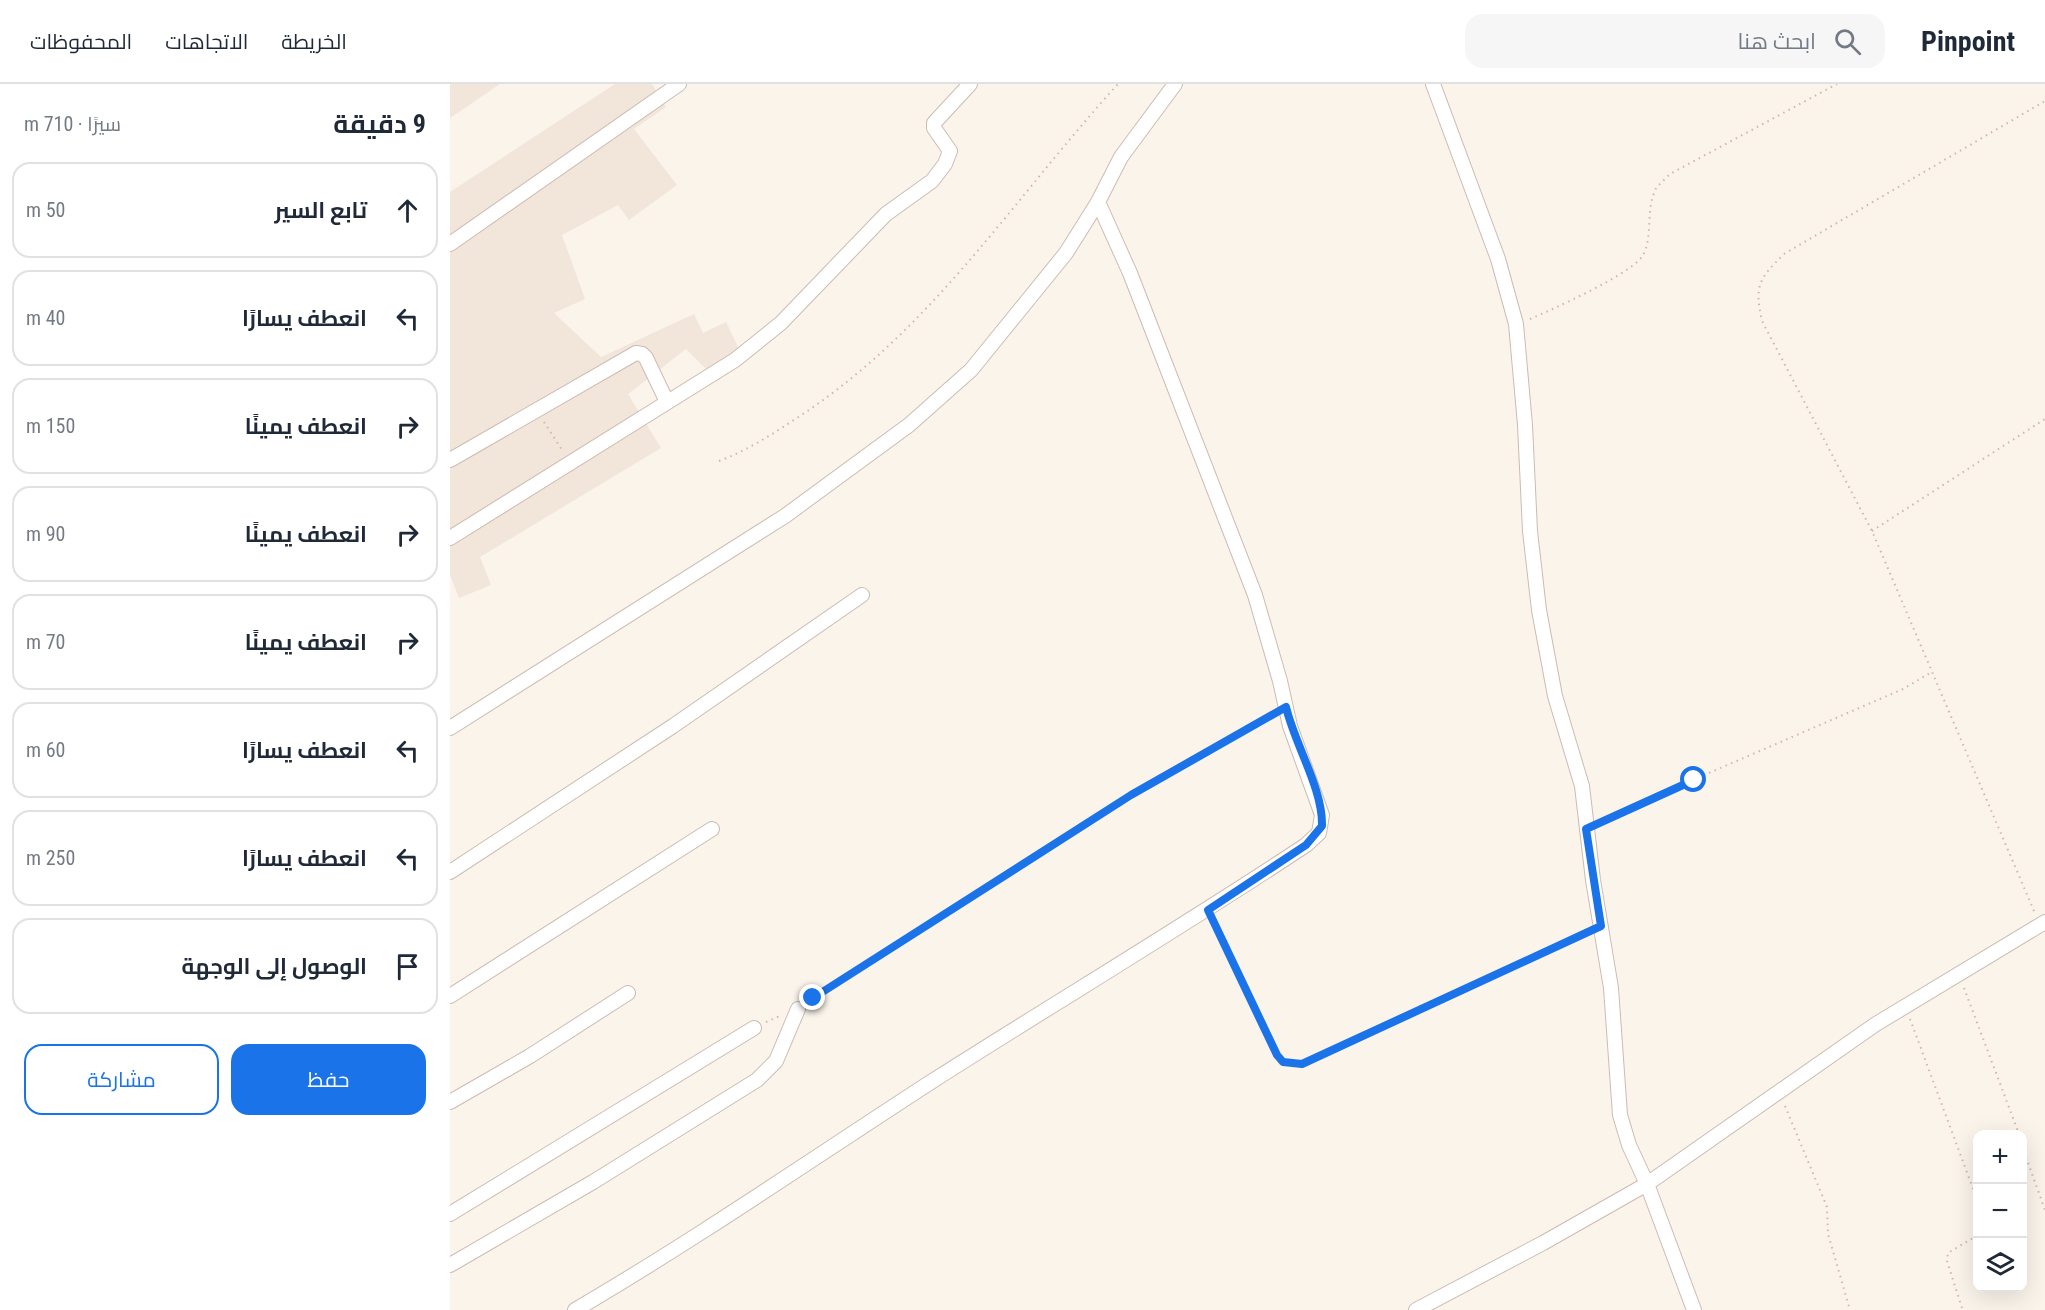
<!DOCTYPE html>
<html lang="ar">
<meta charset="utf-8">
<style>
body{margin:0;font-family:"Roboto Condensed",Cairo,sans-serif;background:#f6f6f7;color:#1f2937;direction:rtl}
.controls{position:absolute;right:18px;bottom:18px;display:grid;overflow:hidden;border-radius:12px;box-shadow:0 6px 24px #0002}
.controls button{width:54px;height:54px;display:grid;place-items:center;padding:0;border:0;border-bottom:2px solid #e0e1e3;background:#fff;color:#1f2937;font:30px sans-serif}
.stop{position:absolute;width:18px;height:18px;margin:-14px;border:4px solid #1a73e8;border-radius:50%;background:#fff}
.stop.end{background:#1a73e8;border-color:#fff;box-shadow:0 2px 6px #0008}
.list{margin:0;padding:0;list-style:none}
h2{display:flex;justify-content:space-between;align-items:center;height:78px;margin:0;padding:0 24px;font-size:26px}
h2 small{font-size:20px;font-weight:400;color:#747a83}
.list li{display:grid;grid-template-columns:39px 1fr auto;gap:18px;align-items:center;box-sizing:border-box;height:96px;margin:0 12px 12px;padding:0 12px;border:2px solid #e0e1e3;border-radius:18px}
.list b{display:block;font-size:22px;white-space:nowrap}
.list em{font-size:20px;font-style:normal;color:#747a83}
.actions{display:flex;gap:12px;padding:18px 24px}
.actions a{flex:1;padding:14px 0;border:2px solid #1a73e8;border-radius:18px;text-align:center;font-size:21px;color:#1a73e8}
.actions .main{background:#1a73e8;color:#fff}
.icon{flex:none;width:33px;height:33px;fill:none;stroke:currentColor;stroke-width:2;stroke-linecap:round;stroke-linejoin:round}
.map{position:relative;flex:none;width:1595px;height:1226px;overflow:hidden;direction:ltr}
header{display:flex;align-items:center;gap:36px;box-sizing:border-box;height:84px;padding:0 30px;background:#fff;border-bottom:2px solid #e0e1e3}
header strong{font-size:28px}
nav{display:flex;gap:33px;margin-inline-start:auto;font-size:21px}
.search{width:420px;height:54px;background:#f6f6f7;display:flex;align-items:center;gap:15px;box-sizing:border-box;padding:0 21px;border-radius:18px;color:#747a83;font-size:22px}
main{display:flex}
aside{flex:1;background:#fff}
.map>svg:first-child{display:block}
.residential{fill:#f2e5da}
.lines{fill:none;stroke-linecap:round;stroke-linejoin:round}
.street-casing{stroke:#cdbbb2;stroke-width:16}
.path{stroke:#d4b5a7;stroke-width:2;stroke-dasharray:1.5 4.5;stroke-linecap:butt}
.street{stroke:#fff;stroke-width:14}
.route{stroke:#1a73e8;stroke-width:8}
</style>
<header>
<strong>Pinpoint</strong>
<div class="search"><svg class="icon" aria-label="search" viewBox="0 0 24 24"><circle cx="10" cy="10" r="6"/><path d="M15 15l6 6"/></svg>ابحث هنا</div>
<nav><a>الخريطة</a><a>الاتجاهات</a><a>المحفوظات</a></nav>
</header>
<main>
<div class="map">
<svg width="1595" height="1226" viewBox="0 0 1595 1226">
<rect width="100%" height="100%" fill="#fbf4eb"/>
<!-- residential -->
<path class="residential" d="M 0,0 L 50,0 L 0,34 Z
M 165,0 L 202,0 L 216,23 L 184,45 L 227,101 L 179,136 L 168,121 L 112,151 L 135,215 L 104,229 L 151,273 L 244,230 L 253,249 L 276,238 L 292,271 L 268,297 L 236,265 L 178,310 L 211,364 L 30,473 L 41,501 L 9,514 L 0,491 L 0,108 Z"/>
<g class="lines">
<defs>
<path id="street" d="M 983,0 L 1048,175 L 1066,240 L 1075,341 L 1080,447 L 1089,526 L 1105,612 L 1132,702 L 1143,796 L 1161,904 L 1170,1031 L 1179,1061 L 1197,1100 L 1244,1226
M 0,160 L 229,0
M 0,376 L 186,269 L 192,270 L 196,274 L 217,318
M 0,454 L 285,276 L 331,239 L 436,130 L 482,97 L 495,80 L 500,67 L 484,44 L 484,39 L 520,0
M 0,644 L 335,432 L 459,341 L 521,286 L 616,169 L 648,118
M 0,788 L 223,642 L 412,511
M 0,912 L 262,745
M 0,1018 L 80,972 L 178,909
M 0,1130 L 304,944
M 0,1181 L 143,1098 L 307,996 L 326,977 L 348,925
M 125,1226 C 248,1154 365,1073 484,996 C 608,917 734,842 856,761 L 869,749 L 872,731 L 840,642 L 830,597 L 805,511 L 680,189 L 648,118 L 671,73 L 725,0
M 966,1226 L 1093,1159 L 1197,1100 L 1426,940 L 1595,838"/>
</defs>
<!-- street casing -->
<use href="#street" class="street-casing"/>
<!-- path -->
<path class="path" d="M 1080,235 C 1101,226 1184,189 1193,171 C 1202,155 1197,130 1203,112 L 1206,104 L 1220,90 L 1387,0
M 94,338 L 112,366
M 269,377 C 301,365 327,347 356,328 C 486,240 564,114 668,0
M 1422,447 L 1595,335
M 1150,739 L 1215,708 L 1453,605 L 1480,589
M 1584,827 L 1422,447 L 1312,237 C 1304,201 1309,195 1334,170 L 1595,17
M 763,837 L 821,961 C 829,975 834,981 852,980 L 1138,848
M 1514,904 L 1569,1050
M 358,917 L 681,711 L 823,631
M 1460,935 L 1528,1118
M 316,938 L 330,932
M 1335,1022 L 1377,1123 L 1378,1150 L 1400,1226
M 1572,1062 L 1595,1126
M 1512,1224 L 1497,1177 L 1498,1169 L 1528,1151"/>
<!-- street -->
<use href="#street" class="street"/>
</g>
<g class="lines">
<!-- route -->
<path class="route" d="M 363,914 L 681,711 L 836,623 C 845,661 873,705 872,742 L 856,761 L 758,826 L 827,971 L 833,978 L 852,980 L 1151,842 L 1136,745 L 1244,696"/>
</g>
</svg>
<div class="controls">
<button>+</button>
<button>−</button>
<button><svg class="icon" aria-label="layers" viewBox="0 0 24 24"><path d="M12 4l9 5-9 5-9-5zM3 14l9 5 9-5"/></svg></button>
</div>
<div class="stop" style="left:1244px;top:696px"></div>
<div class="stop end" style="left:363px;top:914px"></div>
</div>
<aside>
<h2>9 دقيقة<small>سيرًا · 710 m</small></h2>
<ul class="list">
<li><svg class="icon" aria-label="ahead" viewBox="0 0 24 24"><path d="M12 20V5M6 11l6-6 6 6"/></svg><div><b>تابع السير</b></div><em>50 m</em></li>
<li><svg class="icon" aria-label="left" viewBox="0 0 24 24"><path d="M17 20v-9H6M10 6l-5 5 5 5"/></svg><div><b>انعطف يسارًا</b></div><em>40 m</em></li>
<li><svg class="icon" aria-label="right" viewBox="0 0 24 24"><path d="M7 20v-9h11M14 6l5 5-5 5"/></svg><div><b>انعطف يمينًا</b></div><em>150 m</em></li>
<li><svg class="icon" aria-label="right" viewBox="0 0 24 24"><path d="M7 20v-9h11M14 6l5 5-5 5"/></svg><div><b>انعطف يمينًا</b></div><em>90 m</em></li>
<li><svg class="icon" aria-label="right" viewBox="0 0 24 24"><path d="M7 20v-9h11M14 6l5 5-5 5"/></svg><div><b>انعطف يمينًا</b></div><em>70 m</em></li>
<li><svg class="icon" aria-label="left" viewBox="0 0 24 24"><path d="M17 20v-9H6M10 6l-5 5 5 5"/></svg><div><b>انعطف يسارًا</b></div><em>60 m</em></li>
<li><svg class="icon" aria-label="left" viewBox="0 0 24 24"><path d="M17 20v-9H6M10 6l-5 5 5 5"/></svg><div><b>انعطف يسارًا</b></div><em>250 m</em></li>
<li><svg class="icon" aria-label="arrive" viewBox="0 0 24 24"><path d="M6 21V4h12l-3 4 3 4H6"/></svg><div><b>الوصول إلى الوجهة</b></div></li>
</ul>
<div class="actions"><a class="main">حفظ</a><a>مشاركة</a></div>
</aside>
</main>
